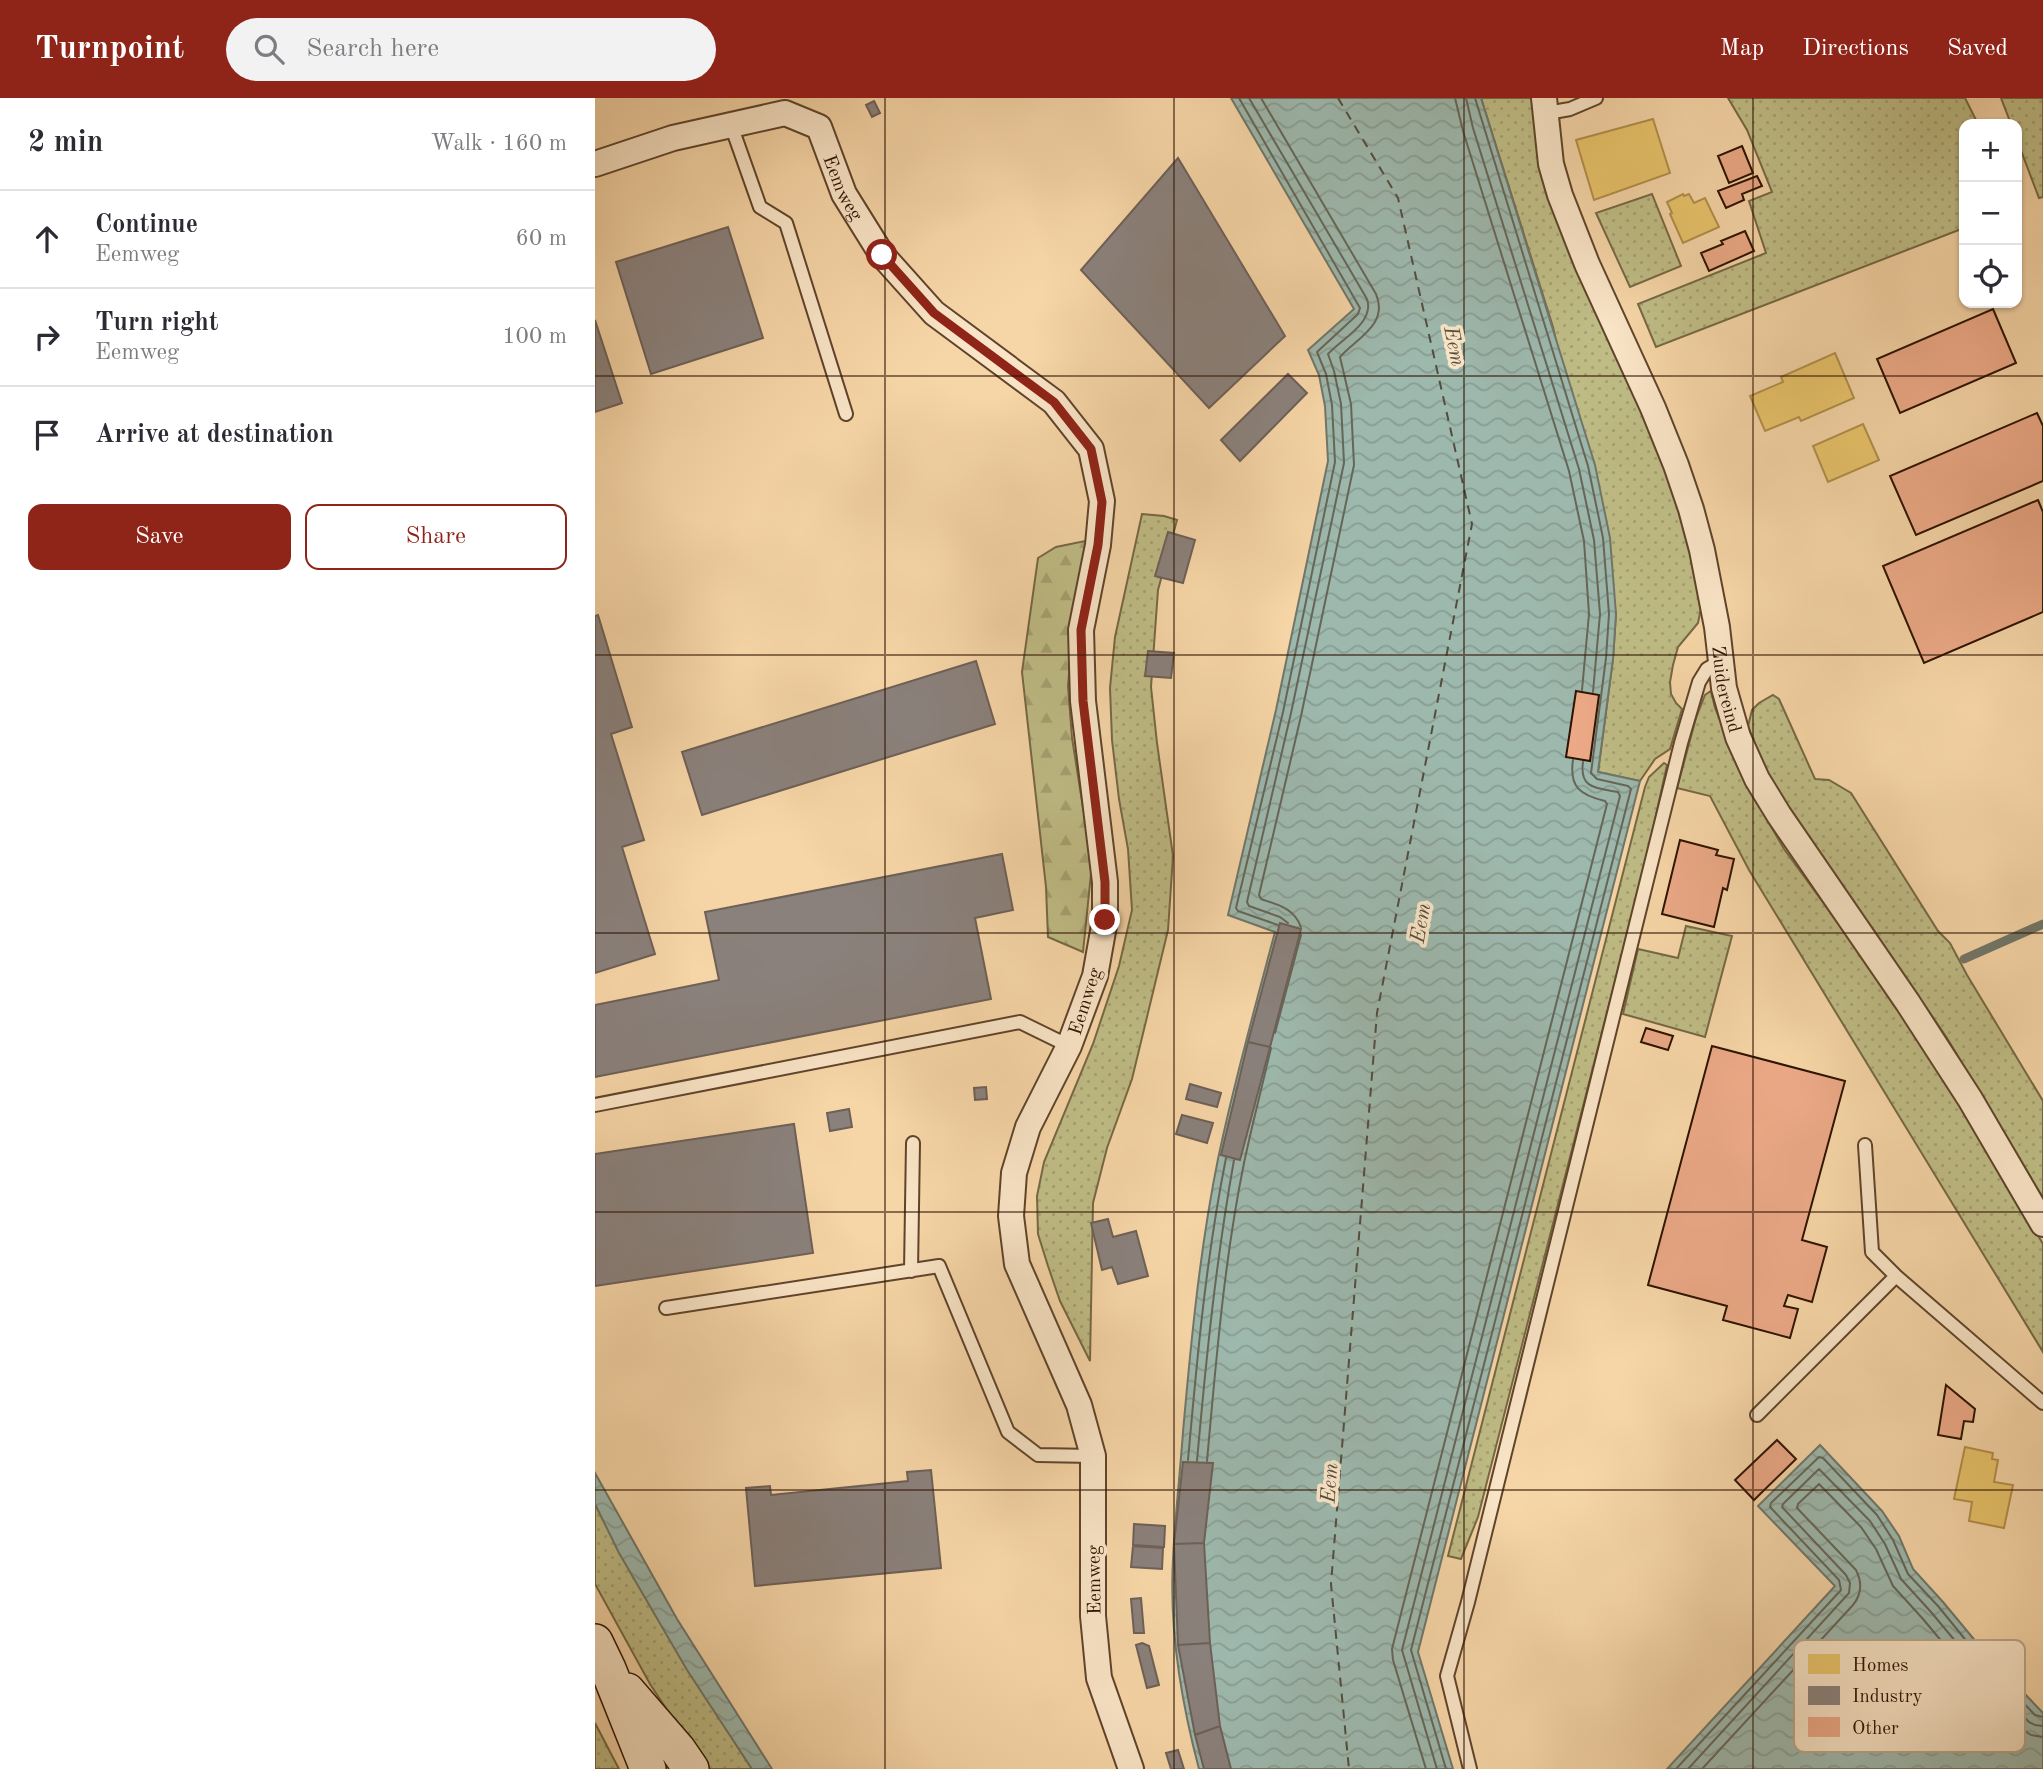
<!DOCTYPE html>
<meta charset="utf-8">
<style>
body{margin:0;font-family:"Old Standard TT",serif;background:#f2f2f3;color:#2b2b33}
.controls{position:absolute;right:21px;top:21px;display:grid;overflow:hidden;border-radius:14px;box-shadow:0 2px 5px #0004}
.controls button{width:63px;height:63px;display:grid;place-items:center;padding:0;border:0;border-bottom:2px solid #e1e1e2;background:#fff;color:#2b2b33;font:35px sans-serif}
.stop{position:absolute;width:21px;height:21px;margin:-16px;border:5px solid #8f2418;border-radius:50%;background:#fff}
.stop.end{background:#8f2418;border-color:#fff;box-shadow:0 2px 7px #0008}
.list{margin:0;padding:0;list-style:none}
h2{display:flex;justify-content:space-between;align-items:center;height:91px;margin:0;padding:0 28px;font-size:30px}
h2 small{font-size:23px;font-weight:400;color:#7c7c81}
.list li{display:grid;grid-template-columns:46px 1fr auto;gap:21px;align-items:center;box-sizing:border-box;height:98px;padding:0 28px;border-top:2px solid #e1e1e2}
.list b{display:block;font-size:26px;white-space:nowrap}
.list p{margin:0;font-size:23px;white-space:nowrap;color:#7c7c81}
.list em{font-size:23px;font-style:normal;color:#7c7c81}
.actions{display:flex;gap:14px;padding:21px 28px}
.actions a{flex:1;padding:16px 0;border:2px solid #8f2418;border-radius:14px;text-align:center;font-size:24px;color:#8f2418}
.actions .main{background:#8f2418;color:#fff}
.icon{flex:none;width:38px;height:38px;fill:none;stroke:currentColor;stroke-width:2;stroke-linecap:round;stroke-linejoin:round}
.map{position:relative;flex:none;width:1448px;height:1671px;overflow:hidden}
header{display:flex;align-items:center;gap:42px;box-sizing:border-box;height:98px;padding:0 35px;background:#8f2418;color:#fff}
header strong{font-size:33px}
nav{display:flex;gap:38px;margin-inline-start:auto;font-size:24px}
.search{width:490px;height:63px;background:#f2f2f3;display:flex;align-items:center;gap:18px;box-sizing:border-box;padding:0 24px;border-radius:38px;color:#7c7c81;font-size:26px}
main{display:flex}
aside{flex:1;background:#fff}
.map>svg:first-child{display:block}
.grass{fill:url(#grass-dots);stroke:#766844;stroke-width:2}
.forest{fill:url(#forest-firs);stroke:#766844;stroke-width:2}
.water{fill:url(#water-waves);stroke:#707669;stroke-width:2}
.homes{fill:#e9c46a;stroke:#b18f4b;stroke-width:2}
.industry{fill:#8a817c;stroke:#6e6057;stroke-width:2}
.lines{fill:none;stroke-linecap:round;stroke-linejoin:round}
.shore{stroke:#656658;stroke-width:2}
.stream{stroke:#707669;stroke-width:9}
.ferry{stroke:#544d3e;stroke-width:2;stroke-dasharray:9 7;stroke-linecap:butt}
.building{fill:#eca987;stroke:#2d1302;stroke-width:2}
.lane-casing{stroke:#5f442b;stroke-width:16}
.street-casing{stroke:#5f442b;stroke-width:28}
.secondary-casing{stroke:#2d1302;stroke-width:38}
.lane{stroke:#f9e4c6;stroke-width:12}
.street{stroke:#f9e4c6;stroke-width:24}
.secondary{stroke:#f9e4c6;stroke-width:35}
.route{stroke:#8f2418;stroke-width:9}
.grid{fill:none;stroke:#2d1302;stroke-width:2;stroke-opacity:0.55}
.labels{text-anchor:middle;stroke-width:7;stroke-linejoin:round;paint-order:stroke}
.street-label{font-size:19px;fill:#2d1302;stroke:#f9e4c6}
.water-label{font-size:21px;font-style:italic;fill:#544d3e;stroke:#f9e4c6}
.key{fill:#f9e4c6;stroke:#bca58b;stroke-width:2}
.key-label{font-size:19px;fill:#2d1302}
</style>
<header>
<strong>Turnpoint</strong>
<div class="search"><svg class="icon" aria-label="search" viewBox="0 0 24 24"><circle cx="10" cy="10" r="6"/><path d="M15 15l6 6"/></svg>Search here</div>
<nav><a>Map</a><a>Directions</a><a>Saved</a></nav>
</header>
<main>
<aside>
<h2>2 min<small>Walk · 160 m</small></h2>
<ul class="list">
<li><svg class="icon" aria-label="ahead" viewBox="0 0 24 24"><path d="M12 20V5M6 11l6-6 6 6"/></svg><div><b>Continue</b><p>Eemweg</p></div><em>60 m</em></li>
<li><svg class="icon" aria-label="right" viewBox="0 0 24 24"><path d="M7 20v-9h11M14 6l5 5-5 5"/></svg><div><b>Turn right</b><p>Eemweg</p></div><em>100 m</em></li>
<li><svg class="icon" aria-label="arrive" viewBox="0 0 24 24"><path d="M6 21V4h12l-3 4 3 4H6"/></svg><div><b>Arrive at destination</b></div></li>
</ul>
<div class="actions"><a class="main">Save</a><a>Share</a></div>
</aside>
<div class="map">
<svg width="1448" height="1671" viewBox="0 0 1448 1671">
<defs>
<pattern id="grass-dots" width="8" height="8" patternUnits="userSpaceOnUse" patternTransform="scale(1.75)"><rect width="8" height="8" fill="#bfbc85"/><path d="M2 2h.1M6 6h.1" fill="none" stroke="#a4a171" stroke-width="1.8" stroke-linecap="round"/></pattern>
<pattern id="forest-firs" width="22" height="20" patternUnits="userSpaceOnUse" patternTransform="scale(1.75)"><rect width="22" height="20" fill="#bfbc85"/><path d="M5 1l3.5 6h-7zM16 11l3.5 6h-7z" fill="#a4a171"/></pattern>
<pattern id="water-waves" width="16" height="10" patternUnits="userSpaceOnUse" patternTransform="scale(1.75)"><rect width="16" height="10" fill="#9db8ad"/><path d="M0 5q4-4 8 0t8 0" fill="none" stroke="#889d93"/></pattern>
</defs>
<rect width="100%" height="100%" fill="#f6d5a7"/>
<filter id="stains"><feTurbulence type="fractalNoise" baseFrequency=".00286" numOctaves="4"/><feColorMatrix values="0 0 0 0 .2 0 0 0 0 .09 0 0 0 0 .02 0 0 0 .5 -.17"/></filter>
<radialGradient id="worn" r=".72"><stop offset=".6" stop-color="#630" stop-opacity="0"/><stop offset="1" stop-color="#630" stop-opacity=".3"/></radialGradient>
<!-- grass -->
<path class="grass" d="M 886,0 L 938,0 L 1051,322 L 1082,404 L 1095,453 L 1107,505 L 1103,525 L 1083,549 L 1078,567 L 1075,584 L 1076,596 L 1081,605 L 1087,611 L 1075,651 L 1060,661 L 1045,683 L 1003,674 L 1018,561 L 1021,516 L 958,229 Z
M 1133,0 L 1370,0 L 1383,26 L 1369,26 L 1369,130 L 1061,249 L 1043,206 L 1171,155 L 1154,103 L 1177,94 L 1152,32 Z
M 1406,0 L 1448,0 L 1448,99 L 1444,100 L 1422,42 L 1422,26 L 1416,26 Z
M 1057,96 L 1086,168 L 1035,189 L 1001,115 Z
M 547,416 L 569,418 L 582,422 L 563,492 L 556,589 L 562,645 L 578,758 L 573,832 L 537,981 L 512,1050 L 498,1105 L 495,1263 L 465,1203 L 453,1168 L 443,1136 L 442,1098 L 449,1064 L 498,946 L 524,868 L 537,812 L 533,751 L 524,701 L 517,642 L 515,590 L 520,539 Z
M 1116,593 L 1120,610 L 1153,688 L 1189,751 L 1265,855 L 1365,1004 L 1448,1146 L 1448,1254 L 1154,772 L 1115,698 L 1082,690 L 1101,620 L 1110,597 Z
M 1178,597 L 1184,601 L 1220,681 L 1234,682 L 1256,695 L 1343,833 L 1355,845 L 1372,877 L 1448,1003 L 1448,1100 L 1352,940 L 1296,858 L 1246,790 L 1174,682 L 1153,628 L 1157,612 L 1164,605 Z
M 1069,665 L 1072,667 L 1052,758 L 883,1419 L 866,1461 L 853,1458 L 1050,689 L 1054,679 Z
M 1091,828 L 1137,838 L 1110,939 L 1028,916 L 1043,851 L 1083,860 Z
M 0,1406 C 47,1498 101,1585 157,1671 L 111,1671 L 55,1586 L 0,1486 Z
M 0,1625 L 24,1671 L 0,1671 Z"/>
<!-- forest -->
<path class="forest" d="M 490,443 L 495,447 L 479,517 L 473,588 L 477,640 L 497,766 L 488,854 L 453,839 L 451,789 L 427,574 L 443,460 L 461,449 Z"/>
<!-- water -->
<path class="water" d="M 636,0 L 886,0 L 1000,367 L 1015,440 L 1021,516 L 1018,561 L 1003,674 L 1045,683 L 823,1554 L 858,1671 L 604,1671 C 586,1603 574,1531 578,1461 C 580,1419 585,1376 588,1334 C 596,1243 605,1150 623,1061 C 639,984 660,909 680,834 L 633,817 L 681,612 L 733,363 L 730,308 L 724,277 L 713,252 L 759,211 Z
M 1225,1347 L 1287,1413 L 1304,1438 L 1318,1471 L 1348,1504 L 1387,1551 L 1448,1615 L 1448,1671 L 1072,1671 L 1240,1488 L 1163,1408 Z
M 0,1375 L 82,1521 L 177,1671 L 157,1671 L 92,1572 L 24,1455 L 0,1406 Z"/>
<!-- homes -->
<path class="homes" d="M 1058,21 L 1075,75 L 999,102 L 981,42 Z
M 1088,96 L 1089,98 L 1094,96 L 1099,105 L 1110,100 L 1124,129 L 1088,145 L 1075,116 L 1077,115 L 1072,104 Z
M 1240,255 L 1259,300 L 1206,323 L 1204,319 L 1170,333 L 1155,298 L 1188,284 L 1186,279 Z
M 1268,326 L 1284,362 L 1233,384 L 1218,348 Z
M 1370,1349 L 1398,1355 L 1397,1361 L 1403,1362 L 1399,1384 L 1418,1387 L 1409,1430 L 1374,1423 L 1377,1404 L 1359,1401 Z"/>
<!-- industry -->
<path class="industry" d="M 279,3 L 285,15 L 277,19 L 271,7 Z
M 583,60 L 690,238 L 614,310 L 486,172 Z
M 133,129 L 168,240 L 56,276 L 21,164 Z
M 0,222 L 27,305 L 0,314 Z
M 693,276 L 712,295 L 645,363 L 626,342 Z
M 573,434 L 600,442 L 588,485 L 560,478 Z
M 3,517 L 37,629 L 16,636 L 49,742 L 27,749 L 60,856 L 0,875 L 0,518 Z
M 553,553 L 579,555 L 576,580 L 550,578 Z
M 381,563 L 400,626 L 107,717 L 87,654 Z
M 407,756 L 418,812 L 380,820 L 396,901 L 0,979 L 0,907 L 124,882 L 110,814 Z
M 685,825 L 706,831 L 675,949 L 653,944 Z
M 653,944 L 675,949 L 645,1062 L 626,1057 Z
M 595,986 L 626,995 L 622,1009 L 591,1001 Z
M 391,989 L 392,1001 L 380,1002 L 379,990 Z
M 254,1011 L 257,1029 L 235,1033 L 232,1015 Z
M 587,1017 L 618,1025 L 612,1045 L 581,1036 Z
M 199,1026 L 218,1155 L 0,1188 L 0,1056 Z
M 513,1121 L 518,1139 L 541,1133 L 553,1178 L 523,1186 L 517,1169 L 507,1172 L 496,1125 Z
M 588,1364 L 618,1365 L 609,1445 L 579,1446 Z
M 336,1372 L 346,1470 L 160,1488 L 151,1390 L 175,1388 L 176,1397 L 313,1383 L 312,1374 Z
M 539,1426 L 570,1428 L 569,1449 L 538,1447 Z
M 609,1445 L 615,1545 L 583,1547 L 579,1446 Z
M 538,1448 L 568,1450 L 567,1471 L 536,1469 Z
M 546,1500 L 549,1535 L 539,1535 L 536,1501 Z
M 547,1545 L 554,1548 L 564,1587 L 552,1590 L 541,1547 Z
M 615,1545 L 625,1628 L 600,1637 L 583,1547 Z
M 625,1628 L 636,1671 L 609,1671 L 600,1637 Z
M 583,1652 L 589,1671 L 576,1671 L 571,1655 Z"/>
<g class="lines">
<!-- shore -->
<path class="shore" d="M 644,0 L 765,210 L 763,216 L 722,254 L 731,276 L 737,307 L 740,364 L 688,614 L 641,810 L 643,813 L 683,827
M 654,0 L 772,201 C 780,225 746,241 733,256 L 739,273 L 746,306 L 749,365 L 696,615 L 652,804 L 654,808 L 685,819 L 693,825
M 666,0 L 781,196 C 794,226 762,240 745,259 L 756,306 L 759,367 L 706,618 L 664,797 L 666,801 C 683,807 699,810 706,829
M 860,0 L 868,33 L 974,373 L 989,443 L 994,516 L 987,592
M 871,0 L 878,30 L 984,371 L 999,442 L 1005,516 L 998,594
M 680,935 L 706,837
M 593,1362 C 602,1261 611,1160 631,1060
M 602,1363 C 611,1262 621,1162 639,1062
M 612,1363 C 621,1264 629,1163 649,1065 C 657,1027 667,989 676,950
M 831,1671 L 798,1562 L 797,1551 L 1012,706 L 1010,703 C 985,697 974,689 978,662
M 842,1671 L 807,1552 L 1025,698 L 1023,694 C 1002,690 984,691 988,664
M 851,1671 L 816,1552 L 1036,691 L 1033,688 L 1002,681 L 996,675 L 1011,560 L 1014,516 L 1008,440 L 993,368 L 880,0
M 1081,1671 L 1246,1492 L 1244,1482 L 1175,1409 L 1176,1405 L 1224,1359 L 1228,1360 L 1282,1417 L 1298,1442 L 1313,1476 L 1343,1508 L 1382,1556 L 1440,1617 L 1448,1619
M 1093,1671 L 1254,1495 L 1255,1485 L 1251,1477 L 1187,1409 L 1188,1406 L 1224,1371 L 1275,1423 L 1290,1446 L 1306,1481 L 1336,1514 L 1376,1562 L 1434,1624 L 1440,1627 L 1448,1628
M 1107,1671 L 1258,1507 C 1267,1496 1267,1484 1261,1472 L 1202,1410 L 1203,1406 L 1224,1386 L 1266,1429 L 1281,1451 L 1298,1488 L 1328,1521 L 1368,1569 L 1427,1631 L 1436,1637 L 1448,1639"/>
<!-- stream -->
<path class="stream" d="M 1369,861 L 1448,826"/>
<!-- ferry -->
<path class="ferry" d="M 743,0 L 803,100 L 877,426 L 782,915 L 736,1486 L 754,1671"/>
</g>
<!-- building -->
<path class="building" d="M 1147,48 L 1158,75 L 1134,85 L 1123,58 Z
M 1162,78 L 1167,88 L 1147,96 L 1149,102 L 1131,110 L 1123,93 Z
M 1150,133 L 1159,153 L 1114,173 L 1106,155 L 1128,146 L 1126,143 Z
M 1398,211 L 1421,265 L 1305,315 L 1282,261 Z
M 1442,315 L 1448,328 L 1448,383 L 1321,437 L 1295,378 Z
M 1443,402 L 1448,414 L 1448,514 L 1329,565 L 1288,468 Z
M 981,593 L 1004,597 L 995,663 L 971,659 Z
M 1085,742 L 1123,752 L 1121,757 L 1139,761 L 1132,792 L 1128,790 L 1119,829 L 1067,816 Z
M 1051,930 L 1078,938 L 1073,952 L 1046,944 Z
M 1117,948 L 1250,983 L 1207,1142 L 1232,1149 L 1217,1204 L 1193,1197 L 1189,1208 L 1203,1211 L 1195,1240 L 1128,1222 L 1132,1208 L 1053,1187 Z
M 1351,1287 L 1380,1311 L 1378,1324 L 1369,1323 L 1366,1341 L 1343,1337 Z
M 1182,1342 L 1201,1361 L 1159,1402 L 1140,1382 Z"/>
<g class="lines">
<defs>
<path id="lane" d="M 952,15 L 975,11 L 1001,0
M 136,27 L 165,109 L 191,125 L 251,316
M 0,1007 L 425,924 L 474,948
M 1270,1047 L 1277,1154 L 1301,1178
M 316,1173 L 318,1045
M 71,1210 L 344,1168 L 413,1334 L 443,1357 L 498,1358
M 1162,1317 L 1301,1178 L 1448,1305
M 875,1671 L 852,1578 L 873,1504 L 1086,645 L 1104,584 L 1112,571 L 1126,563"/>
<g id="street">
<path id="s1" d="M 949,0 L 956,66 L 965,97 L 992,166 L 1058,310 L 1081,367 L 1096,411 L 1107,452 L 1122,529 L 1129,590 L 1143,639 L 1162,681 L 1184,717 L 1313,905 L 1375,1001 L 1448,1126"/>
<path id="s2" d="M 0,66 L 78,40 L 190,15 L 224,29 L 249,96 L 287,157 L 339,215 L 459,304 L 496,351 L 507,403 L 503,447 L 486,532 L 488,603 L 510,784 L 510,822 L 500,878 L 474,948 L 433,1029 L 419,1075 L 416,1118 L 422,1166 L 484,1307 L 498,1358 L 498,1518 L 504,1580 L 536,1671"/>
</g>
<path id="secondary" d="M 0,1544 L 13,1571 L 53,1671
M 32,1593 L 83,1652 L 96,1671"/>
</defs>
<!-- lane casing -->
<use href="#lane" class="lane-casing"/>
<!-- street casing -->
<use href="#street" class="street-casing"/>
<!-- secondary casing -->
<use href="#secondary" class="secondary-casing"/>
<!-- lane -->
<use href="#lane" class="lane"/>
<!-- street -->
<use href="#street" class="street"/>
<!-- secondary -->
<use href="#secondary" class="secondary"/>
</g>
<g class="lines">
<!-- route -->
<path class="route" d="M 287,157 L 339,215 L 459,304 L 496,351 L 507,404 L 503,447 L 486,532 L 488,603 L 510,784 L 510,822"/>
</g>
<!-- grid -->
<path class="grid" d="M 290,0 L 290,1671M 579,0 L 579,1671M 869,0 L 869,1671M 1158,0 L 1158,1671M 0,278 L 1448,278M 0,557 L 1448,557M 0,835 L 1448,835M 0,1114 L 1448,1114M 0,1392 L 1448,1392"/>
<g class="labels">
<!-- street labels -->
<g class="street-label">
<text dy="7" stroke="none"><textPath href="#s2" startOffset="299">Eemweg</textPath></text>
<text dy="7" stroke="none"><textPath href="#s1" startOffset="623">Zuidereind</textPath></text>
<text transform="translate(489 903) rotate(-72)" y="7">Eemweg</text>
<text transform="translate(498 1482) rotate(-91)" y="7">Eemweg</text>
</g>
<!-- water labels -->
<g class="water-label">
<text transform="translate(860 248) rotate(78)" y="7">Eem</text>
<text transform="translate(825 825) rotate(-80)" y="7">Eem</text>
<text transform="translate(734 1385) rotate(-86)" y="7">Eem</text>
</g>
</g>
<!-- legend -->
<rect x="1199" y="1542" width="231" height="112" rx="10" class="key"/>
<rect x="1213" y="1556" width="32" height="20" fill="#e9c46a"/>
<rect x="1213" y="1588" width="32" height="19" fill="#8a817c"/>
<rect x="1213" y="1619" width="32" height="20" fill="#eca987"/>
<g class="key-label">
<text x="1257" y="1573">Homes</text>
<text x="1257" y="1604">Industry</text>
<text x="1257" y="1636">Other</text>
</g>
<rect width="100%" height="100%" filter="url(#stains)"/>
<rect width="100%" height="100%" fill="url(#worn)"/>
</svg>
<div class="controls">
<button>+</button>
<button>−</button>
<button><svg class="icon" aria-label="locate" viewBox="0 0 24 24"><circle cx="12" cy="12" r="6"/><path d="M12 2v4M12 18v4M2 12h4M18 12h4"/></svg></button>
</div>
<div class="stop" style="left:287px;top:157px"></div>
<div class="stop end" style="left:510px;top:822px"></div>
</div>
</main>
